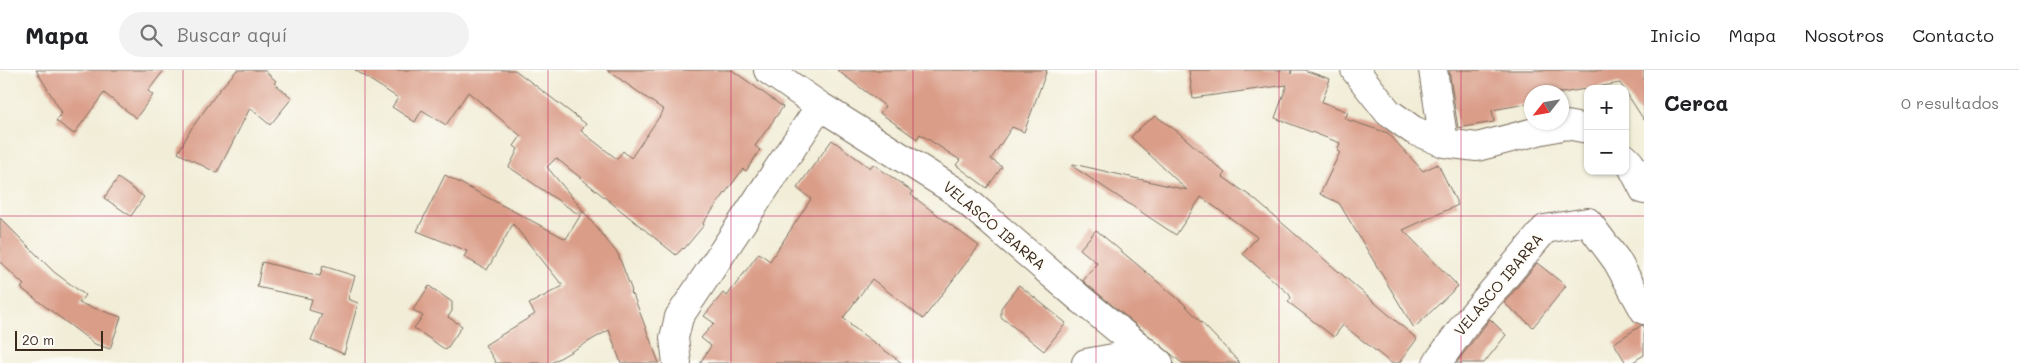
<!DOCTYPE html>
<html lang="es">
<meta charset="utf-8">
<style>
body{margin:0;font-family:Mali,sans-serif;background:#f2f2f2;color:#202124}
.controls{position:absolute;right:15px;top:15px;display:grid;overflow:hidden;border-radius:10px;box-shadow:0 1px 4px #0004}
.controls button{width:45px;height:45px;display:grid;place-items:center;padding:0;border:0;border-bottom:1px solid #e0e0e0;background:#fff;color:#202124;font:25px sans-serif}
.compass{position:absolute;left:1524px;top:15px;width:45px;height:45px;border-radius:50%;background:#fff;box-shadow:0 1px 4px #0004;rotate:239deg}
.scale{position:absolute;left:15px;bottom:12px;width:88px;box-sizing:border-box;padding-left:5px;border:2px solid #3b2a1e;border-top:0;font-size:14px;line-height:18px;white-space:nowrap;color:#3b2a1e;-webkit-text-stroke:4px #fdfcf7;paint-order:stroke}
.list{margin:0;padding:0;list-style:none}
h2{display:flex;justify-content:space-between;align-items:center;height:65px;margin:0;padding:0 20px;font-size:21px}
h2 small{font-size:16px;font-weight:400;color:#757577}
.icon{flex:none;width:28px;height:28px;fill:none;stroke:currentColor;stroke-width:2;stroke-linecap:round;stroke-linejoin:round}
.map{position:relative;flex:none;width:1644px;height:293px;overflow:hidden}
header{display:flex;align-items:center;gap:30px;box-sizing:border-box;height:70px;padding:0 25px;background:#fff;border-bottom:1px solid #e0e0e0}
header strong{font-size:24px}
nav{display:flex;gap:28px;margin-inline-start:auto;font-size:18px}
.search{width:350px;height:45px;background:#f2f2f2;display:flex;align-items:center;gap:12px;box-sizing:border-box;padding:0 18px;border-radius:28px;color:#757577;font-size:19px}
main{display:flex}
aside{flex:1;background:#fff}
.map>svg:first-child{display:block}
.building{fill:#da9d88}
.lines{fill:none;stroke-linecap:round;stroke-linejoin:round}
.minor-casing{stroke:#7b6e5f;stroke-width:30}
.minor{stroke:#fff;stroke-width:28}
.grid{fill:none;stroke:#c2185b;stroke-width:1;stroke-opacity:0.55}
.labels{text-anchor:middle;stroke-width:4;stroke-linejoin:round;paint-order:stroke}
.street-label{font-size:15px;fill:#3b2a1e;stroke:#fdfcf7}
</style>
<header>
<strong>Mapa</strong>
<div class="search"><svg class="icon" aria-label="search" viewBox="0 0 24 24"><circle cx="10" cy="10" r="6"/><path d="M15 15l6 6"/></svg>Buscar aquí</div>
<nav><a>Inicio</a><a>Mapa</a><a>Nosotros</a><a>Contacto</a></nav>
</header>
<main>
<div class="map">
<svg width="1644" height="293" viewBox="0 0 1644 293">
<rect width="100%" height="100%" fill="#fdfcf7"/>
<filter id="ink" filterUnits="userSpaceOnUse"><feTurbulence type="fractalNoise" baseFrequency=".02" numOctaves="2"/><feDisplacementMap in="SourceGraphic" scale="10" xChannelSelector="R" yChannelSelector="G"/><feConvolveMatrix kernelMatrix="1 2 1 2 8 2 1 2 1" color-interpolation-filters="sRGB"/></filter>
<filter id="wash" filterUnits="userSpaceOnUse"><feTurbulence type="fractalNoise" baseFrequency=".0096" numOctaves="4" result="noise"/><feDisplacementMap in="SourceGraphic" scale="20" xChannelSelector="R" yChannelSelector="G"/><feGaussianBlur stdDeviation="1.12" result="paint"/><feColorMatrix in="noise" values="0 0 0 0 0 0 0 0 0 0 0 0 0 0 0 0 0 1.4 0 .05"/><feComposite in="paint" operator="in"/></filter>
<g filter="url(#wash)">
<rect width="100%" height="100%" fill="#f1edd7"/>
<g id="blocks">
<!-- building -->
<path class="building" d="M 36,0 L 164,0 L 148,21 L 153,25 L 136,48 L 104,23 L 74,64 L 56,51 L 62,43 Z
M 237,0 L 264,0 L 276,11 L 274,13 L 292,28 L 270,55 L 250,38 L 217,103 L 178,83 L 191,59 L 220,19 Z
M 355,0 L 515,0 L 586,54 L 581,61 L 617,89 L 623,81 L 631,88 L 664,40 L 607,0 L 732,0 L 783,37 L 755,76 L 760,80 L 746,101 L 743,99 L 703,153 L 704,155 L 684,179 L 683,178 L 676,185 L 556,88 L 547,97 L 582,139 L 578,144 L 509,97 L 518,79 L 514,76 L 521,66 L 468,22 L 446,55 L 422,40 L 415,52 L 392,37 L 398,28 Z
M 837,0 L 1047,0 L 1024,62 L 1012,57 L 991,89 L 1002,97 L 987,118 L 956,95 L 960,90 L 920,64 L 917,69 L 880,43 L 885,36 Z
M 1189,0 L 1291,0 L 1291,4 L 1292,0 L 1304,0 L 1330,9 L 1322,32 L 1348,42 L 1345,49 L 1388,63 L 1423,101 L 1438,94 L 1458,135 L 1403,160 L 1458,216 L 1414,258 L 1339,133 L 1320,124 L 1340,82 L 1337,81 L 1340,73 L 1275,48 L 1287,15 L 1193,28 Z
M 1449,0 L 1644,0 L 1644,50 L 1620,13 L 1562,23 L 1532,22 L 1532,33 L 1492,40 L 1494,52 L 1458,58 Z
M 1156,46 L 1178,62 L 1225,103 L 1223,107 L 1253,128 L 1417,269 L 1399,293 L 1391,293 L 1343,255 L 1334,267 L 1288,232 L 1291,228 L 1289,224 L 1243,184 L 1257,167 L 1201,127 L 1176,165 L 1072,96 L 1073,94 L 1187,120 L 1131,67 L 1144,54 Z
M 832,70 L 870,98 L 873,94 L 913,122 L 911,125 L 979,176 L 923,249 L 872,209 L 843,248 L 851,254 L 850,255 L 902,293 L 700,293 L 711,276 L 701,268 L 714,253 L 704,246 L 723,223 L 727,226 L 759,183 L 770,191 L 811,129 L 797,118 Z
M 445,105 L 566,169 L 583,141 L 618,184 L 632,221 L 630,223 L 634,227 L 659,293 L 621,293 L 609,260 L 551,293 L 496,293 L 485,275 L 535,244 L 529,234 L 563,216 L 513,154 L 487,200 L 464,187 L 467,181 L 417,161 Z
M 118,108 L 144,127 L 131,146 L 104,128 Z
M 0,148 L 54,202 L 85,225 L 79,233 L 121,247 L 110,279 L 95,274 L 21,218 L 24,215 L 0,192 Z
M 1096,160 L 1183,233 L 1240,293 L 1182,293 L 1083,211 L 1097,193 L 1080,179 Z
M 262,192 L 320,206 L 323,196 L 355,206 L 348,229 L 358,233 L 344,284 L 311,270 L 322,244 L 309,240 L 312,229 L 257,217 Z
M 1537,193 L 1566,216 L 1533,257 L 1504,233 Z
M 1019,215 L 1066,253 L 1044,281 L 1001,247 L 1001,238 Z
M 429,216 L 452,232 L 452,241 L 448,247 L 462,256 L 446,280 L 414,258 L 423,246 L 413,240 Z
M 1490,249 L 1506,265 L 1484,293 L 1456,293 Z
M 1642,255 L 1644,256 L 1644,285 L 1631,293 L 1626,293 L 1614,273 Z"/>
</g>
</g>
<g filter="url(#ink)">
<use href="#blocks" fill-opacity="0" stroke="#7b6e5f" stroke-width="1"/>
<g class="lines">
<defs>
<path id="minor" d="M 768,0 L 820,36 L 955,121 L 1083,231 L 1159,293
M 1355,0 L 1388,42 L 1413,60 L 1444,73 L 1477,77 L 1542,60 L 1566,55 L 1588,59
M 1433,0 L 1444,73
M 1625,88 L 1630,93 L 1644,120
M 677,293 L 674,268 L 679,247 L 820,36
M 1086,293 L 1146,282
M 1437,293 L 1466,253 L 1545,159 L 1588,152 L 1617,191 L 1644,240"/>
</defs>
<!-- minor casing -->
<use href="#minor" class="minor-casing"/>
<!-- minor -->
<use href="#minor" class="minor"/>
</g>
</g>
<!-- grid -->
<path class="grid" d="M 183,0 L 183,293M 365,0 L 365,293M 548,0 L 548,293M 731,0 L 731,293M 913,0 L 913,293M 1096,0 L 1096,293M 1279,0 L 1279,293M 1461,0 L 1461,293M 0,146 L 1644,146"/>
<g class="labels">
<!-- street labels -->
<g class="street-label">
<text transform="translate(994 156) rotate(40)" y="5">VELASCO IBARRA</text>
<text transform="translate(1499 215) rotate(-50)" y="5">VELASCO IBARRA</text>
</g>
</g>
</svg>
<div class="controls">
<button>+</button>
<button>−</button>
</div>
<svg class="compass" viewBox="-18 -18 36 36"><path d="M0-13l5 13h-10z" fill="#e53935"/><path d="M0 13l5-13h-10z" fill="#757577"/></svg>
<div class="scale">20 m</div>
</div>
<aside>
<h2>Cerca<small>0 resultados</small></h2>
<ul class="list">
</ul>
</aside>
</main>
